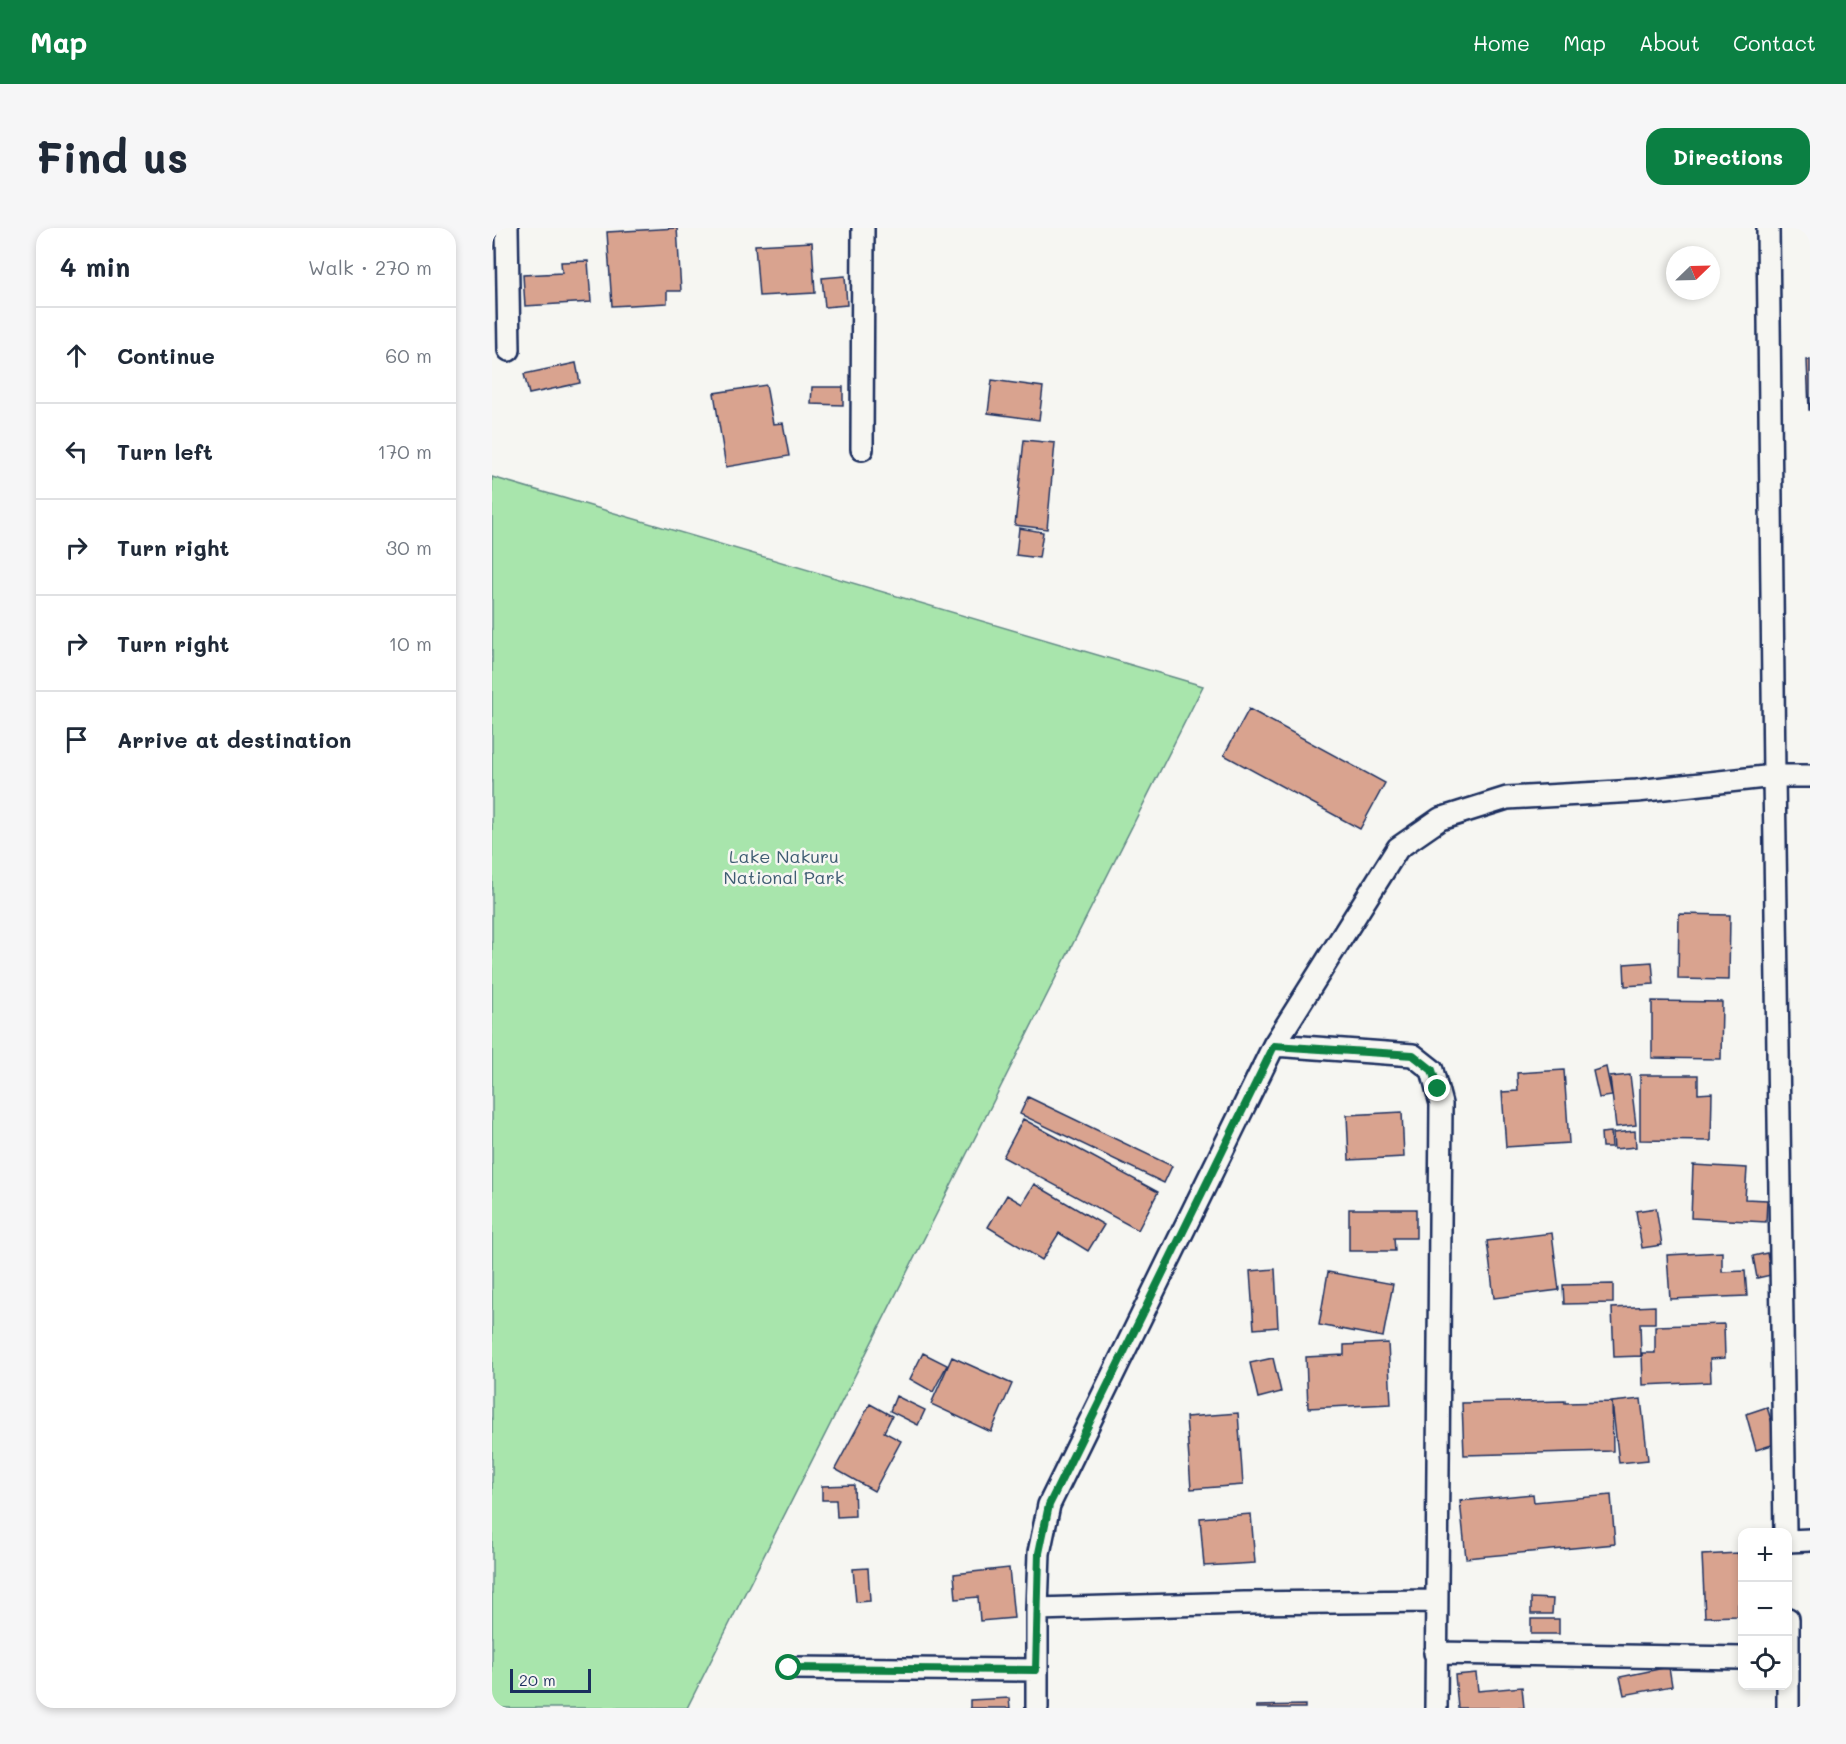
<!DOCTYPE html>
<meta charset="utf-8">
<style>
body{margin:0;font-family:Mali,sans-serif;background:#f6f6f7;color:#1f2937}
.controls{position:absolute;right:18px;bottom:18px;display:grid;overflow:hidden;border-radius:12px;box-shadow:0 3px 9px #0003}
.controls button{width:54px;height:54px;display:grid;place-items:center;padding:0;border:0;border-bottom:2px solid #e0e1e3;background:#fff;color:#1f2937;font:30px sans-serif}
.compass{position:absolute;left:1174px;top:18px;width:54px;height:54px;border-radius:50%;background:#fff;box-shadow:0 3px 9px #0003;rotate:67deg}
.scale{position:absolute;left:18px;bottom:15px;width:81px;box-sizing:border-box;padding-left:6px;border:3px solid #1b2f5e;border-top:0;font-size:16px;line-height:21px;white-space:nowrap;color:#1b2f5e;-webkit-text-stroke:4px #f6f6f2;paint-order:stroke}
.stop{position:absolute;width:18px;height:18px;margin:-14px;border:4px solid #0b8043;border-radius:50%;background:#fff}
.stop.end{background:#0b8043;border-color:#fff;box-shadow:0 2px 6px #0008}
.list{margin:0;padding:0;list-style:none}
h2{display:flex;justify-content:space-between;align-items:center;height:78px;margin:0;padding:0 24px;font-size:26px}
h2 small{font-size:20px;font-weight:400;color:#747a83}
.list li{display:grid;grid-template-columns:39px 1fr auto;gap:18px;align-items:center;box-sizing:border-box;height:96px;padding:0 24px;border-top:2px solid #e0e1e3}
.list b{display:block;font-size:22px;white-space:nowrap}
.list em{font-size:20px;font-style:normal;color:#747a83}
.icon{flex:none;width:33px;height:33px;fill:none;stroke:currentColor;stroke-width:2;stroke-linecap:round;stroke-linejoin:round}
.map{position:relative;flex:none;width:1318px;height:1480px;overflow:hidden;border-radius:18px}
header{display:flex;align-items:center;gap:36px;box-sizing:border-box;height:84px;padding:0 30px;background:#0b8043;color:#fff}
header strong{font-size:28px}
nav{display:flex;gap:33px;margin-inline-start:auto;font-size:21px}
.intro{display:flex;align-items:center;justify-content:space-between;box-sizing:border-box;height:144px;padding:0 36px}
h1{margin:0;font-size:42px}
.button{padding:15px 27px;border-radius:18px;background:#0b8043;color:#fff;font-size:21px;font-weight:700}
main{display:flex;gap:36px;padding:0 36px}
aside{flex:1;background:#fff;border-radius:18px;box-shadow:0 3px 9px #0003}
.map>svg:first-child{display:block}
.green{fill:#a8e5ac;stroke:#628a85;stroke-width:1.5}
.building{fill:#d9a38f;stroke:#1b2f5e;stroke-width:1.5}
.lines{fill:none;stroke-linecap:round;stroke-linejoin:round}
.street-casing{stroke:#1b2f5e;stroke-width:26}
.street{stroke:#f6f6f2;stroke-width:21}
.route{stroke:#0b8043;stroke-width:8}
.labels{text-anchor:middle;stroke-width:5;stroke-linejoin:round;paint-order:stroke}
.park-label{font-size:18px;fill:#3e5c72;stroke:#f6f6f2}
</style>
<header>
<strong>Map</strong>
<nav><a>Home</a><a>Map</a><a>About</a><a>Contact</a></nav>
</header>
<div class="intro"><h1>Find us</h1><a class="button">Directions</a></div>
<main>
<aside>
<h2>4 min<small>Walk · 270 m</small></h2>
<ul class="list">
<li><svg class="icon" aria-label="ahead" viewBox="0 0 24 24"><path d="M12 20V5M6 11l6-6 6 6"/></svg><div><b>Continue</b></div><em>60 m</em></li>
<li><svg class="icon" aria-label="left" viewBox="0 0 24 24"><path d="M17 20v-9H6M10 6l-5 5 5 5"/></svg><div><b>Turn left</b></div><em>170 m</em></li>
<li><svg class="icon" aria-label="right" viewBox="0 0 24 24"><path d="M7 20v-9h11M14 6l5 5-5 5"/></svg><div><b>Turn right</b></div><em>30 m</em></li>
<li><svg class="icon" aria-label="right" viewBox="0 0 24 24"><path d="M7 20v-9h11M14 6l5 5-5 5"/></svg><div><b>Turn right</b></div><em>10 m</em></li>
<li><svg class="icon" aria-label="arrive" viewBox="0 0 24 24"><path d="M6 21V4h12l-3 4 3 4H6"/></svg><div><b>Arrive at destination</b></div></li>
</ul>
</aside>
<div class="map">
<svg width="1318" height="1480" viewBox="0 0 1318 1480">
<rect width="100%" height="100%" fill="#f6f6f2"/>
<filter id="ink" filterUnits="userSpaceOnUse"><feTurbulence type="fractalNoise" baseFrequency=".0167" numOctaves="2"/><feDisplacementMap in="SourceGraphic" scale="12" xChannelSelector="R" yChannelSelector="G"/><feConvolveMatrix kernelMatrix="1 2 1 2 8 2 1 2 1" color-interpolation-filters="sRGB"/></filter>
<g filter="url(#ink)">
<!-- green -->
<path class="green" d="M 0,249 L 711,458 L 195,1480 L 0,1480 Z"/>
<!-- building -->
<path class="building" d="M 185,0 L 189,63 L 175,63 L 175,75 L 120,78 L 115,4 Z
M 320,14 L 323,65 L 267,68 L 263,17 Z
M 96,33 L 99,74 L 33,78 L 31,47 L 70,45 L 69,34 Z
M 353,48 L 355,77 L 333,79 L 330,50 Z
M 1315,132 L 1318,132 L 1318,182 L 1317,182 Z
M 84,135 L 88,155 L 37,166 L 32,146 Z
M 500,152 L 551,159 L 547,192 L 496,185 Z
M 274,157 L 281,196 L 291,195 L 297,228 L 234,239 L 222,165 Z
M 320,159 L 351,159 L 351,177 L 319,176 Z
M 532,212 L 563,215 L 555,301 L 523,297 Z
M 527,300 L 551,304 L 547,330 L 524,327 Z
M 757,481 L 893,555 L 868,601 L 732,527 Z
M 1187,686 L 1238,687 L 1237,752 L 1186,751 Z
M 1160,734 L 1162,756 L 1133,758 L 1132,736 Z
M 1160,773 L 1230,774 L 1229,831 L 1160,830 Z
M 1114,839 L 1120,868 L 1107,870 L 1101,843 Z
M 1072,842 L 1077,915 L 1014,919 L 1010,864 L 1026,863 L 1025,845 Z
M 1138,847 L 1144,897 L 1124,899 L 1118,849 Z
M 1148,847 L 1206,847 L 1206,866 L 1220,865 L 1219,913 L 1148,912 Z
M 536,869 L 680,938 L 672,955 L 528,886 Z
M 910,884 L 912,929 L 857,932 L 855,887 Z
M 531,891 L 666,964 L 646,1002 L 511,929 Z
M 1143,903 L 1144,919 L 1122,921 L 1121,905 Z
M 1119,904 L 1120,919 L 1110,919 L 1109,905 Z
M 1201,937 L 1255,940 L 1253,971 L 1275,972 L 1274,994 L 1199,990 Z
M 542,956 L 612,997 L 596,1023 L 567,1005 L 550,1032 L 496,999 L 515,967 L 530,976 Z
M 1164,980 L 1170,1017 L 1150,1020 L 1144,983 Z
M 857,981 L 924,981 L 924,1010 L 902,1010 L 903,1023 L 857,1023 Z
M 1060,1005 L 1067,1062 L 1002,1070 L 995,1013 Z
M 1230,1024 L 1230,1044 L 1253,1043 L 1255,1068 L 1178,1071 L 1175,1027 Z
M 1275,1025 L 1279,1047 L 1265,1050 L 1261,1028 Z
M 783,1041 L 786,1099 L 762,1101 L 758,1043 Z
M 836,1044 L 901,1056 L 891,1109 L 827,1097 Z
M 1121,1056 L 1121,1075 L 1072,1076 L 1071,1057 Z
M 1163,1078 L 1163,1095 L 1148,1095 L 1149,1128 L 1122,1129 L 1120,1080 Z
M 1232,1096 L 1233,1130 L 1218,1131 L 1219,1154 L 1151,1157 L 1150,1125 L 1163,1125 L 1163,1098 Z
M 896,1115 L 899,1176 L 816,1180 L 814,1129 L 852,1127 L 852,1117 Z
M 431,1125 L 455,1137 L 441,1164 L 418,1151 Z
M 460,1129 L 520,1156 L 499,1204 L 439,1176 Z
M 781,1130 L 789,1164 L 766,1170 L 758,1135 Z
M 404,1168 L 433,1182 L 426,1197 L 398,1183 Z
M 1149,1171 L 1156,1232 L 1127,1235 L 1120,1174 Z
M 1073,1173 L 1073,1175 L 1120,1174 L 1121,1223 L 972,1227 L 970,1175 Z
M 378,1176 L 400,1188 L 392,1204 L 409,1213 L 382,1263 L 343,1241 Z
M 1275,1179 L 1286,1215 L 1264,1222 L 1254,1186 Z
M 746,1185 L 751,1257 L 699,1261 L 694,1189 Z
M 362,1257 L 363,1288 L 345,1289 L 344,1272 L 330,1272 L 330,1258 Z
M 1041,1266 L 1042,1274 L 1119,1267 L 1123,1316 L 974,1330 L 968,1273 Z
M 759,1286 L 763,1335 L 712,1338 L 708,1290 Z
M 1246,1325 L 1248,1346 L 1250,1345 L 1250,1375 L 1246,1376 L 1246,1388 L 1213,1389 L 1210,1327 Z
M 376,1340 L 378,1373 L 364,1374 L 361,1341 Z
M 517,1340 L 522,1390 L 488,1393 L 486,1369 L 464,1371 L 462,1346 Z
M 1039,1370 L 1061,1371 L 1060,1386 L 1039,1386 Z
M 1039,1391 L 1067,1391 L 1067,1406 L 1039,1406 Z
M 1177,1439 L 1180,1458 L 1132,1467 L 1128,1449 Z
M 984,1445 L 986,1463 L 1030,1459 L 1032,1480 L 966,1480 L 963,1447 Z
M 517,1470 L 518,1480 L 478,1480 L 478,1472 Z
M 813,1477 L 813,1480 L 764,1480 L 764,1478 Z"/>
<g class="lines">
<defs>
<path id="street" d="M 15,0 L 17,122
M 370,221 L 371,0
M 782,817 L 921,827 L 940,842 L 949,876 L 944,1480
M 1293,1304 L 1282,548 L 1318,548
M 1296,1313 L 1318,1312
M 545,1381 L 752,1375 L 944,1373
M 1296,1391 L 1296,1480
M 943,1425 L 1250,1430
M 297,1440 L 544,1442
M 545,1480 L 545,1381 L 547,1325 L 557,1277 L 782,817 L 906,620 L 948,591 L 1015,570 L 1145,563 L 1282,548 L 1276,0"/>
</defs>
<!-- street casing -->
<use href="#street" class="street-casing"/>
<!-- street -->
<use href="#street" class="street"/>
</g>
</g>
<g class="lines" filter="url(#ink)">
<!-- route -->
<path class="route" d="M 297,1440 L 544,1442 L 547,1325 L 557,1277 L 782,818 L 921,827 L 940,842 L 946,861"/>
</g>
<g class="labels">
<!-- park labels -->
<g class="park-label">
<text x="292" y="635">Lake Nakuru<tspan x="292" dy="21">National Park</tspan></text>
</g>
</g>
</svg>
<div class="controls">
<button>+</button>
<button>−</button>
<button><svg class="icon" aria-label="locate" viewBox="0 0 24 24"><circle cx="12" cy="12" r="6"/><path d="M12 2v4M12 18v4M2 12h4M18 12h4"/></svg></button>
</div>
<svg class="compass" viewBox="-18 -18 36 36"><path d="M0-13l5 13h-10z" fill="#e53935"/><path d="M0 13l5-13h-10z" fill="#747a83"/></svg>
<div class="scale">20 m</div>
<div class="stop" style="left:297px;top:1440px"></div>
<div class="stop end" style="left:946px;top:861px"></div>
</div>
</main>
